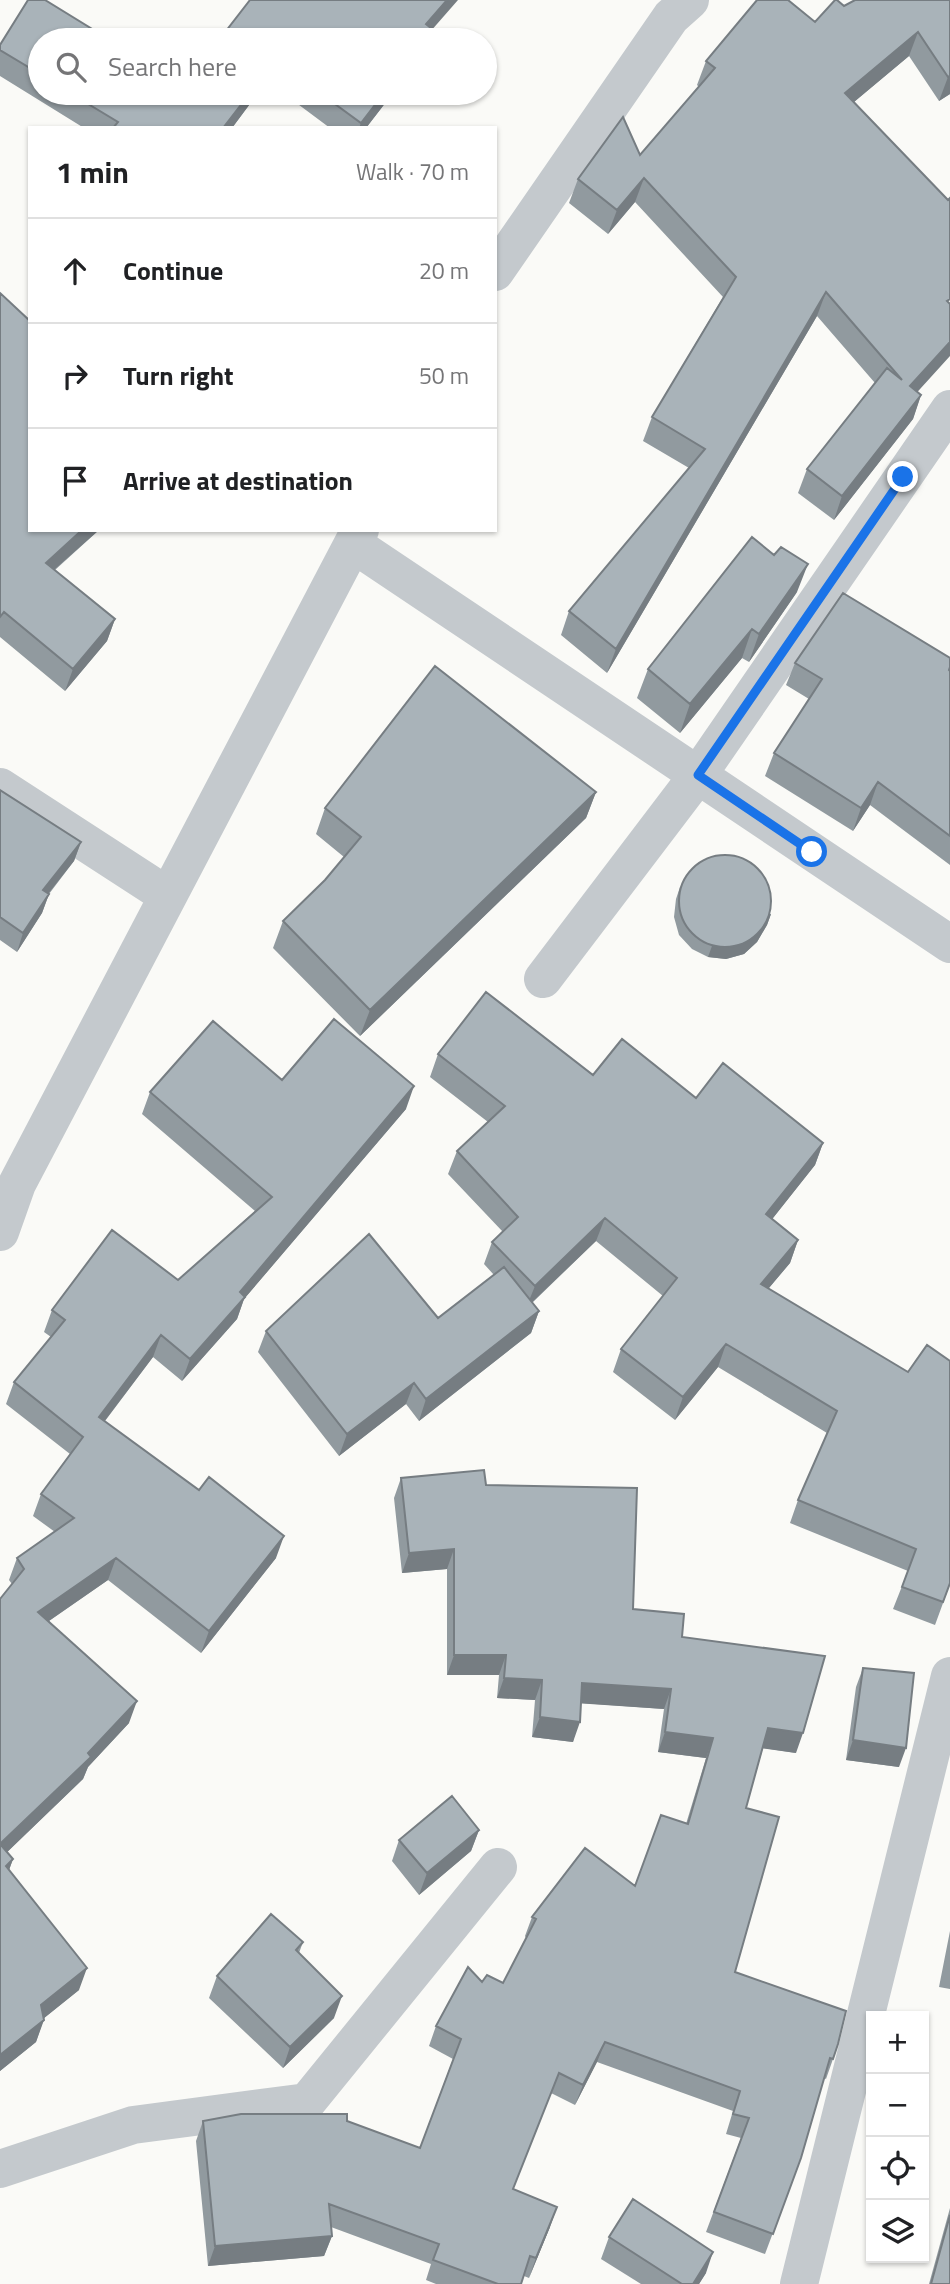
<!DOCTYPE html>
<meta charset="utf-8">
<style>
body{margin:0;font-family:"Titillium Web",sans-serif;background:#f2f2f2;color:#202124}
.controls{position:absolute;right:21px;bottom:21px;display:grid;overflow:hidden;border-radius:0px;box-shadow:0 2px 5px #0004}
.controls button{width:63px;height:63px;display:grid;place-items:center;padding:0;border:0;border-bottom:2px solid #e0e0e0;background:#fff;color:#202124;font:35px sans-serif}
.stop{position:absolute;width:21px;height:21px;margin:-16px;border:5px solid #1a73e8;border-radius:50%;background:#fff}
.stop.end{background:#1a73e8;border-color:#fff;box-shadow:0 2px 7px #0008}
.list{margin:0;padding:0;list-style:none}
h2{display:flex;justify-content:space-between;align-items:center;height:91px;margin:0;padding:0 28px;font-size:30px}
h2 small{font-size:23px;font-weight:400;color:#757577}
.list li{display:grid;grid-template-columns:46px 1fr auto;gap:21px;align-items:center;box-sizing:border-box;height:105px;padding:0 28px;border-top:2px solid #e0e0e0}
.list b{display:block;font-size:26px;white-space:nowrap}
.list em{font-size:23px;font-style:normal;color:#757577}
.icon{flex:none;width:38px;height:38px;fill:none;stroke:currentColor;stroke-width:2;stroke-linecap:round;stroke-linejoin:round}
.map{position:relative;flex:none;width:950px;height:2284px;overflow:hidden}
.search{position:absolute;background:#fff;box-shadow:0 2px 5px #0004;left:28px;top:28px;width:469px;height:77px;display:flex;align-items:center;gap:18px;box-sizing:border-box;padding:0 24px;border-radius:38px;color:#757577;font-size:26px}
.panel{position:absolute;background:#fff;box-shadow:0 2px 5px #0004;left:28px;top:126px;width:469px;height:406px;border-radius:0px}
.map>svg:first-child{display:block}
.lines{fill:none;stroke-linecap:round;stroke-linejoin:round}
.street{stroke:#c4c9cd;stroke-width:38}
.wall{fill:#919a9f}
.shaded-wall{fill:#767d82}
.building{fill:#a9b3b9;stroke:#767d82;stroke-width:2}
.route{stroke:#1a73e8;stroke-width:9}
</style>
<div class="map">
<svg width="950" height="2284" viewBox="0 0 950 2284">
<rect width="100%" height="100%" fill="#fafaf7"/>
<g class="lines">
<!-- street -->
<path class="street" d="M 495,272 L 671,17 L 690,0
M 353,544 L 950,944
M 0,787 L 168,896
M 543,979 L 698,775 L 950,409
M 0,1232 L 17,1184 L 360,530
M 0,2169 L 133,2125 L 307,2102 L 498,1867
M 799,2284 L 950,1676"/>
</g>
<!-- wall -->
<path class="wall" d="M 950,0 L 950,94 L 939,101 L 909,56 L 854,102 L 918,392 L 921,395 L 913,419 L 834,520 L 798,493 L 807,469 L 875,383 L 817,316 L 607,673 L 561,635 L 569,611 L 689,468 L 643,441 L 652,417 L 723,297 L 635,202 L 608,234 L 569,203 L 578,179 L 640,155 L 699,87 L 697,85 L 706,61 L 815,22 L 844,6 Z
M 40,40 L 40,93 L 258,93 L 232,128 L 84,128 L 0,76 L 0,45 Z
M 283,93 L 393,93 L 366,128 L 330,128 Z
M 397,93 L 423,93 L 413,105 Z
M 0,293 L 30,530 L 99,530 L 55,570 L 115,619 L 107,641 L 65,691 L 0,637 Z
M 797,592 L 749,662 L 742,658 L 680,733 L 637,698 L 648,669 Z
M 950,658 L 950,865 L 870,805 L 853,831 L 765,776 L 774,753 L 809,699 L 786,685 L 795,663 Z
M 0,790 L 81,842 L 74,861 L 49,894 L 42,913 L 17,952 L 0,940 Z
M 596,792 L 586,818 L 360,1036 L 273,948 L 283,921 L 325,880 L 344,857 L 316,834 L 325,808 Z
M 680,887 L 771,914 L 767,925 L 757,942 L 744,954 L 726,959 L 708,957 L 692,949 L 679,935 L 674,917 L 676,899 Z
M 438,1054 L 593,1075 L 696,1098 L 823,1143 L 815,1165 L 772,1219 L 798,1240 L 790,1263 L 768,1289 L 950,1584 L 935,1625 L 893,1609 L 908,1571 L 790,1523 L 798,1500 L 827,1433 L 718,1367 L 675,1420 L 613,1372 L 621,1349 L 663,1296 L 596,1241 L 532,1303 L 539,1311 L 531,1333 L 419,1421 L 406,1404 L 339,1456 L 258,1352 L 266,1331 L 438,1318 L 494,1275 L 484,1264 L 492,1242 L 503,1232 L 448,1174 L 457,1151 L 488,1122 L 430,1077 Z
M 282,1080 L 406,1109 L 244,1299 L 237,1319 L 182,1381 L 153,1357 L 105,1421 L 276,1558 L 201,1653 L 108,1580 L 49,1621 L 129,1723 L 88,1767 L 83,1779 L 7,1852 L 13,1859 L 9,1870 L 79,1990 L 44,2018 L 36,2042 L 0,2071 L 12,1584 L 9,1580 L 17,1558 L 55,1532 L 33,1516 L 41,1494 L 70,1454 L 6,1404 L 14,1382 L 51,1337 L 44,1332 L 52,1310 L 178,1280 L 255,1211 L 142,1114 L 150,1092 Z
M 401,1478 L 486,1485 L 633,1609 L 682,1637 L 796,1753 L 763,1748 L 746,1808 L 735,1972 L 833,2059 L 826,2079 L 824,2078 L 801,2158 L 765,2254 L 706,2232 L 741,2138 L 726,2134 L 733,2111 L 597,2062 L 575,2105 L 551,2093 L 513,2189 L 550,2227 L 529,2278 L 524,2276 L 521,2284 L 436,2284 L 426,2280 L 431,2264 L 331,2227 L 332,2236 L 324,2256 L 208,2266 L 196,2141 L 203,2121 L 347,2121 L 420,2148 L 453,2059 L 429,2046 L 436,2026 L 482,1982 L 503,1983 L 526,1938 L 525,1936 L 532,1917 L 635,1886 L 686,1824 L 706,1758 L 658,1752 L 664,1709 L 581,1703 L 573,1742 L 532,1737 L 535,1700 L 497,1698 L 499,1675 L 447,1675 L 447,1569 L 402,1573 L 394,1498 Z
M 863,1668 L 899,1767 L 846,1760 L 856,1687 Z
M 479,1830 L 471,1851 L 419,1895 L 392,1861 L 399,1840 Z
M 950,1931 L 950,1989 L 939,1987 Z
M 303,1942 L 299,1953 L 334,2018 L 283,2068 L 209,1998 L 217,1976 Z
M 950,2208 L 950,2284 L 929,2284 Z
M 609,2237 L 706,2273 L 699,2284 L 641,2284 L 601,2259 Z"/>
<!-- shaded-wall -->
<path class="shaded-wall" d="M 447,0 L 458,0 L 423,40 L 426,24 Z
M 918,32 L 909,56 L 836,117 L 845,93 Z
M 950,76 L 950,94 L 939,101 L 948,77 Z
M 250,93 L 258,93 L 232,128 L 223,128 Z
M 384,93 L 393,93 L 366,128 L 359,128 L 361,123 Z
M 418,93 L 423,93 L 413,105 Z
M 644,178 L 635,202 L 608,234 L 617,210 Z
M 826,292 L 817,316 L 607,673 L 616,649 Z
M 950,342 L 950,356 L 901,410 L 910,386 Z
M 921,395 L 913,419 L 834,520 L 842,496 Z
M 82,530 L 99,530 L 38,584 L 46,563 Z
M 808,564 L 797,592 L 749,662 L 759,634 Z
M 115,619 L 107,641 L 65,691 L 73,669 Z
M 752,629 L 742,658 L 680,733 L 690,704 Z
M 878,782 L 870,805 L 853,831 L 861,808 Z
M 596,792 L 586,818 L 360,1036 L 370,1010 Z
M 81,842 L 74,861 L 36,909 L 43,890 Z
M 49,894 L 42,913 L 17,952 L 23,933 Z
M 771,914 L 767,925 L 757,942 L 744,954 L 726,959 L 708,957 L 712,946 Z
M 414,1086 L 406,1109 L 244,1299 L 237,1319 L 182,1381 L 190,1359 L 240,1292 Z
M 823,1143 L 815,1165 L 758,1237 L 766,1214 Z
M 605,1218 L 596,1241 L 526,1308 L 535,1286 Z
M 798,1240 L 790,1263 L 753,1307 L 761,1284 Z
M 539,1311 L 531,1333 L 419,1421 L 426,1399 Z
M 161,1335 L 153,1357 L 91,1439 L 99,1417 Z
M 726,1344 L 718,1367 L 675,1420 L 683,1397 Z
M 414,1383 L 406,1404 L 339,1456 L 347,1434 Z
M 284,1536 L 276,1558 L 201,1653 L 209,1631 Z
M 454,1549 L 447,1569 L 402,1573 L 409,1553 Z
M 116,1558 L 108,1580 L 30,1634 L 38,1612 Z
M 454,1655 L 506,1655 L 499,1675 L 447,1675 Z
M 504,1678 L 542,1680 L 535,1700 L 497,1698 Z
M 582,1683 L 671,1689 L 664,1709 L 575,1703 Z
M 137,1701 L 129,1723 L 88,1767 L 83,1779 L 0,1859 L 0,1844 Z
M 540,1717 L 580,1722 L 573,1742 L 532,1737 Z
M 768,1728 L 803,1733 L 796,1753 L 761,1748 Z
M 665,1732 L 713,1738 L 706,1758 L 658,1752 Z
M 853,1740 L 906,1748 L 899,1767 L 846,1760 Z
M 479,1830 L 471,1851 L 419,1895 L 427,1873 Z
M 13,1859 L 5,1881 L 6,1866 Z
M 87,1968 L 79,1990 L 33,2027 L 41,2005 Z
M 342,1996 L 334,2018 L 283,2068 L 290,2047 Z
M 44,2020 L 36,2042 L 0,2071 L 0,2055 Z
M 605,2042 L 597,2062 L 575,2105 L 583,2085 Z
M 557,2207 L 550,2227 L 529,2278 L 536,2258 Z
M 332,2236 L 324,2256 L 208,2266 L 215,2246 Z
M 713,2252 L 706,2273 L 699,2284 L 693,2284 Z"/>
<!-- building -->
<path class="building" d="M 28,0 L 45,0 L 110,40 L 40,40 L 40,74 L 0,50 L 0,45 Z
M 250,0 L 447,0 L 426,24 L 446,40 L 219,40 Z
M 757,0 L 788,0 L 815,22 L 835,0 L 837,0 L 844,6 L 855,0 L 950,0 L 950,76 L 948,77 L 918,32 L 845,93 L 948,200 L 950,198 L 950,299 L 947,301 L 950,304 L 950,342 L 910,386 L 921,395 L 842,496 L 807,469 L 887,368 L 902,380 L 826,292 L 616,649 L 569,611 L 705,449 L 652,417 L 736,277 L 644,178 L 617,210 L 578,179 L 623,117 L 640,155 L 715,68 L 706,61 Z
M 70,93 L 250,93 L 223,128 L 113,128 L 118,122 Z
M 320,93 L 384,93 L 361,123 Z
M 0,293 L 29,320 L 30,319 L 30,530 L 82,530 L 46,563 L 115,619 L 73,669 L 4,612 L 0,617 Z
M 752,537 L 774,555 L 781,547 L 808,564 L 759,634 L 752,629 L 690,704 L 648,669 Z
M 843,593 L 950,658 L 950,667 L 949,670 L 950,671 L 950,836 L 878,782 L 861,808 L 774,753 L 822,679 L 795,663 Z
M 435,666 L 596,792 L 370,1010 L 283,921 L 325,880 L 361,837 L 325,808 Z
M 0,790 L 81,842 L 43,890 L 49,894 L 23,933 L 0,917 Z
M679 901a46 46 0 1 1 92 0a46 46 0 1 1-92 0Z
M 486,992 L 593,1075 L 622,1039 L 696,1098 L 723,1063 L 823,1143 L 766,1214 L 798,1240 L 761,1284 L 908,1372 L 927,1345 L 950,1361 L 950,1583 L 943,1602 L 902,1587 L 916,1549 L 798,1500 L 837,1411 L 726,1344 L 683,1397 L 621,1349 L 677,1278 L 605,1218 L 535,1286 L 492,1242 L 518,1217 L 457,1151 L 505,1106 L 438,1054 Z
M 334,1019 L 414,1086 L 240,1292 L 245,1297 L 190,1359 L 161,1335 L 99,1417 L 199,1490 L 209,1477 L 284,1536 L 209,1631 L 116,1558 L 38,1612 L 137,1701 L 88,1753 L 91,1757 L 0,1844 L 13,1859 L 6,1866 L 87,1968 L 41,2005 L 44,2020 L 0,2055 L 0,1599 L 24,1569 L 17,1558 L 74,1518 L 41,1494 L 83,1437 L 14,1382 L 65,1320 L 52,1310 L 112,1230 L 178,1280 L 272,1197 L 150,1092 L 213,1021 L 282,1080 Z
M 369,1234 L 438,1318 L 504,1267 L 539,1311 L 426,1399 L 414,1383 L 347,1434 L 266,1331 Z
M 484,1470 L 486,1485 L 637,1488 L 633,1609 L 684,1614 L 682,1637 L 825,1656 L 803,1733 L 768,1728 L 746,1808 L 779,1817 L 735,1972 L 846,2011 L 838,2044 L 833,2059 L 830,2058 L 801,2158 L 773,2234 L 714,2212 L 749,2118 L 733,2114 L 740,2091 L 605,2042 L 583,2085 L 559,2073 L 513,2189 L 557,2207 L 536,2258 L 530,2256 L 521,2284 L 498,2284 L 433,2260 L 439,2244 L 329,2204 L 332,2236 L 215,2246 L 203,2121 L 241,2114 L 347,2114 L 347,2121 L 420,2148 L 461,2039 L 436,2026 L 468,1967 L 482,1982 L 487,1975 L 503,1983 L 536,1919 L 532,1917 L 585,1848 L 635,1886 L 661,1815 L 688,1824 L 713,1738 L 665,1732 L 671,1689 L 582,1683 L 580,1722 L 540,1717 L 542,1680 L 504,1678 L 506,1655 L 454,1655 L 454,1549 L 409,1553 L 401,1478 Z
M 863,1668 L 914,1673 L 906,1748 L 853,1740 Z
M 452,1796 L 479,1830 L 427,1873 L 399,1840 Z
M 271,1914 L 303,1942 L 296,1950 L 342,1996 L 290,2047 L 217,1976 Z
M 633,2199 L 713,2252 L 693,2284 L 682,2284 L 609,2237 Z
M 950,2215 L 950,2284 L 931,2284 Z"/>
<g class="lines">
<!-- route -->
<path class="route" d="M 812,852 L 698,775 L 903,477"/>
</g>
</svg>
<div class="controls">
<button>+</button>
<button>−</button>
<button><svg class="icon" aria-label="locate" viewBox="0 0 24 24"><circle cx="12" cy="12" r="6"/><path d="M12 2v4M12 18v4M2 12h4M18 12h4"/></svg></button>
<button><svg class="icon" aria-label="layers" viewBox="0 0 24 24"><path d="M12 4l9 5-9 5-9-5zM3 14l9 5 9-5"/></svg></button>
</div>
<div class="stop" style="left:812px;top:852px"></div>
<div class="stop end" style="left:903px;top:477px"></div>
<div class="search"><svg class="icon" aria-label="search" viewBox="0 0 24 24"><circle cx="10" cy="10" r="6"/><path d="M15 15l6 6"/></svg>Search here</div>
<section class="panel">
<h2>1 min<small>Walk · 70 m</small></h2>
<ul class="list">
<li><svg class="icon" aria-label="ahead" viewBox="0 0 24 24"><path d="M12 20V5M6 11l6-6 6 6"/></svg><div><b>Continue</b></div><em>20 m</em></li>
<li><svg class="icon" aria-label="right" viewBox="0 0 24 24"><path d="M7 20v-9h11M14 6l5 5-5 5"/></svg><div><b>Turn right</b></div><em>50 m</em></li>
<li><svg class="icon" aria-label="arrive" viewBox="0 0 24 24"><path d="M6 21V4h12l-3 4 3 4H6"/></svg><div><b>Arrive at destination</b></div></li>
</ul>
</section>
</div>
